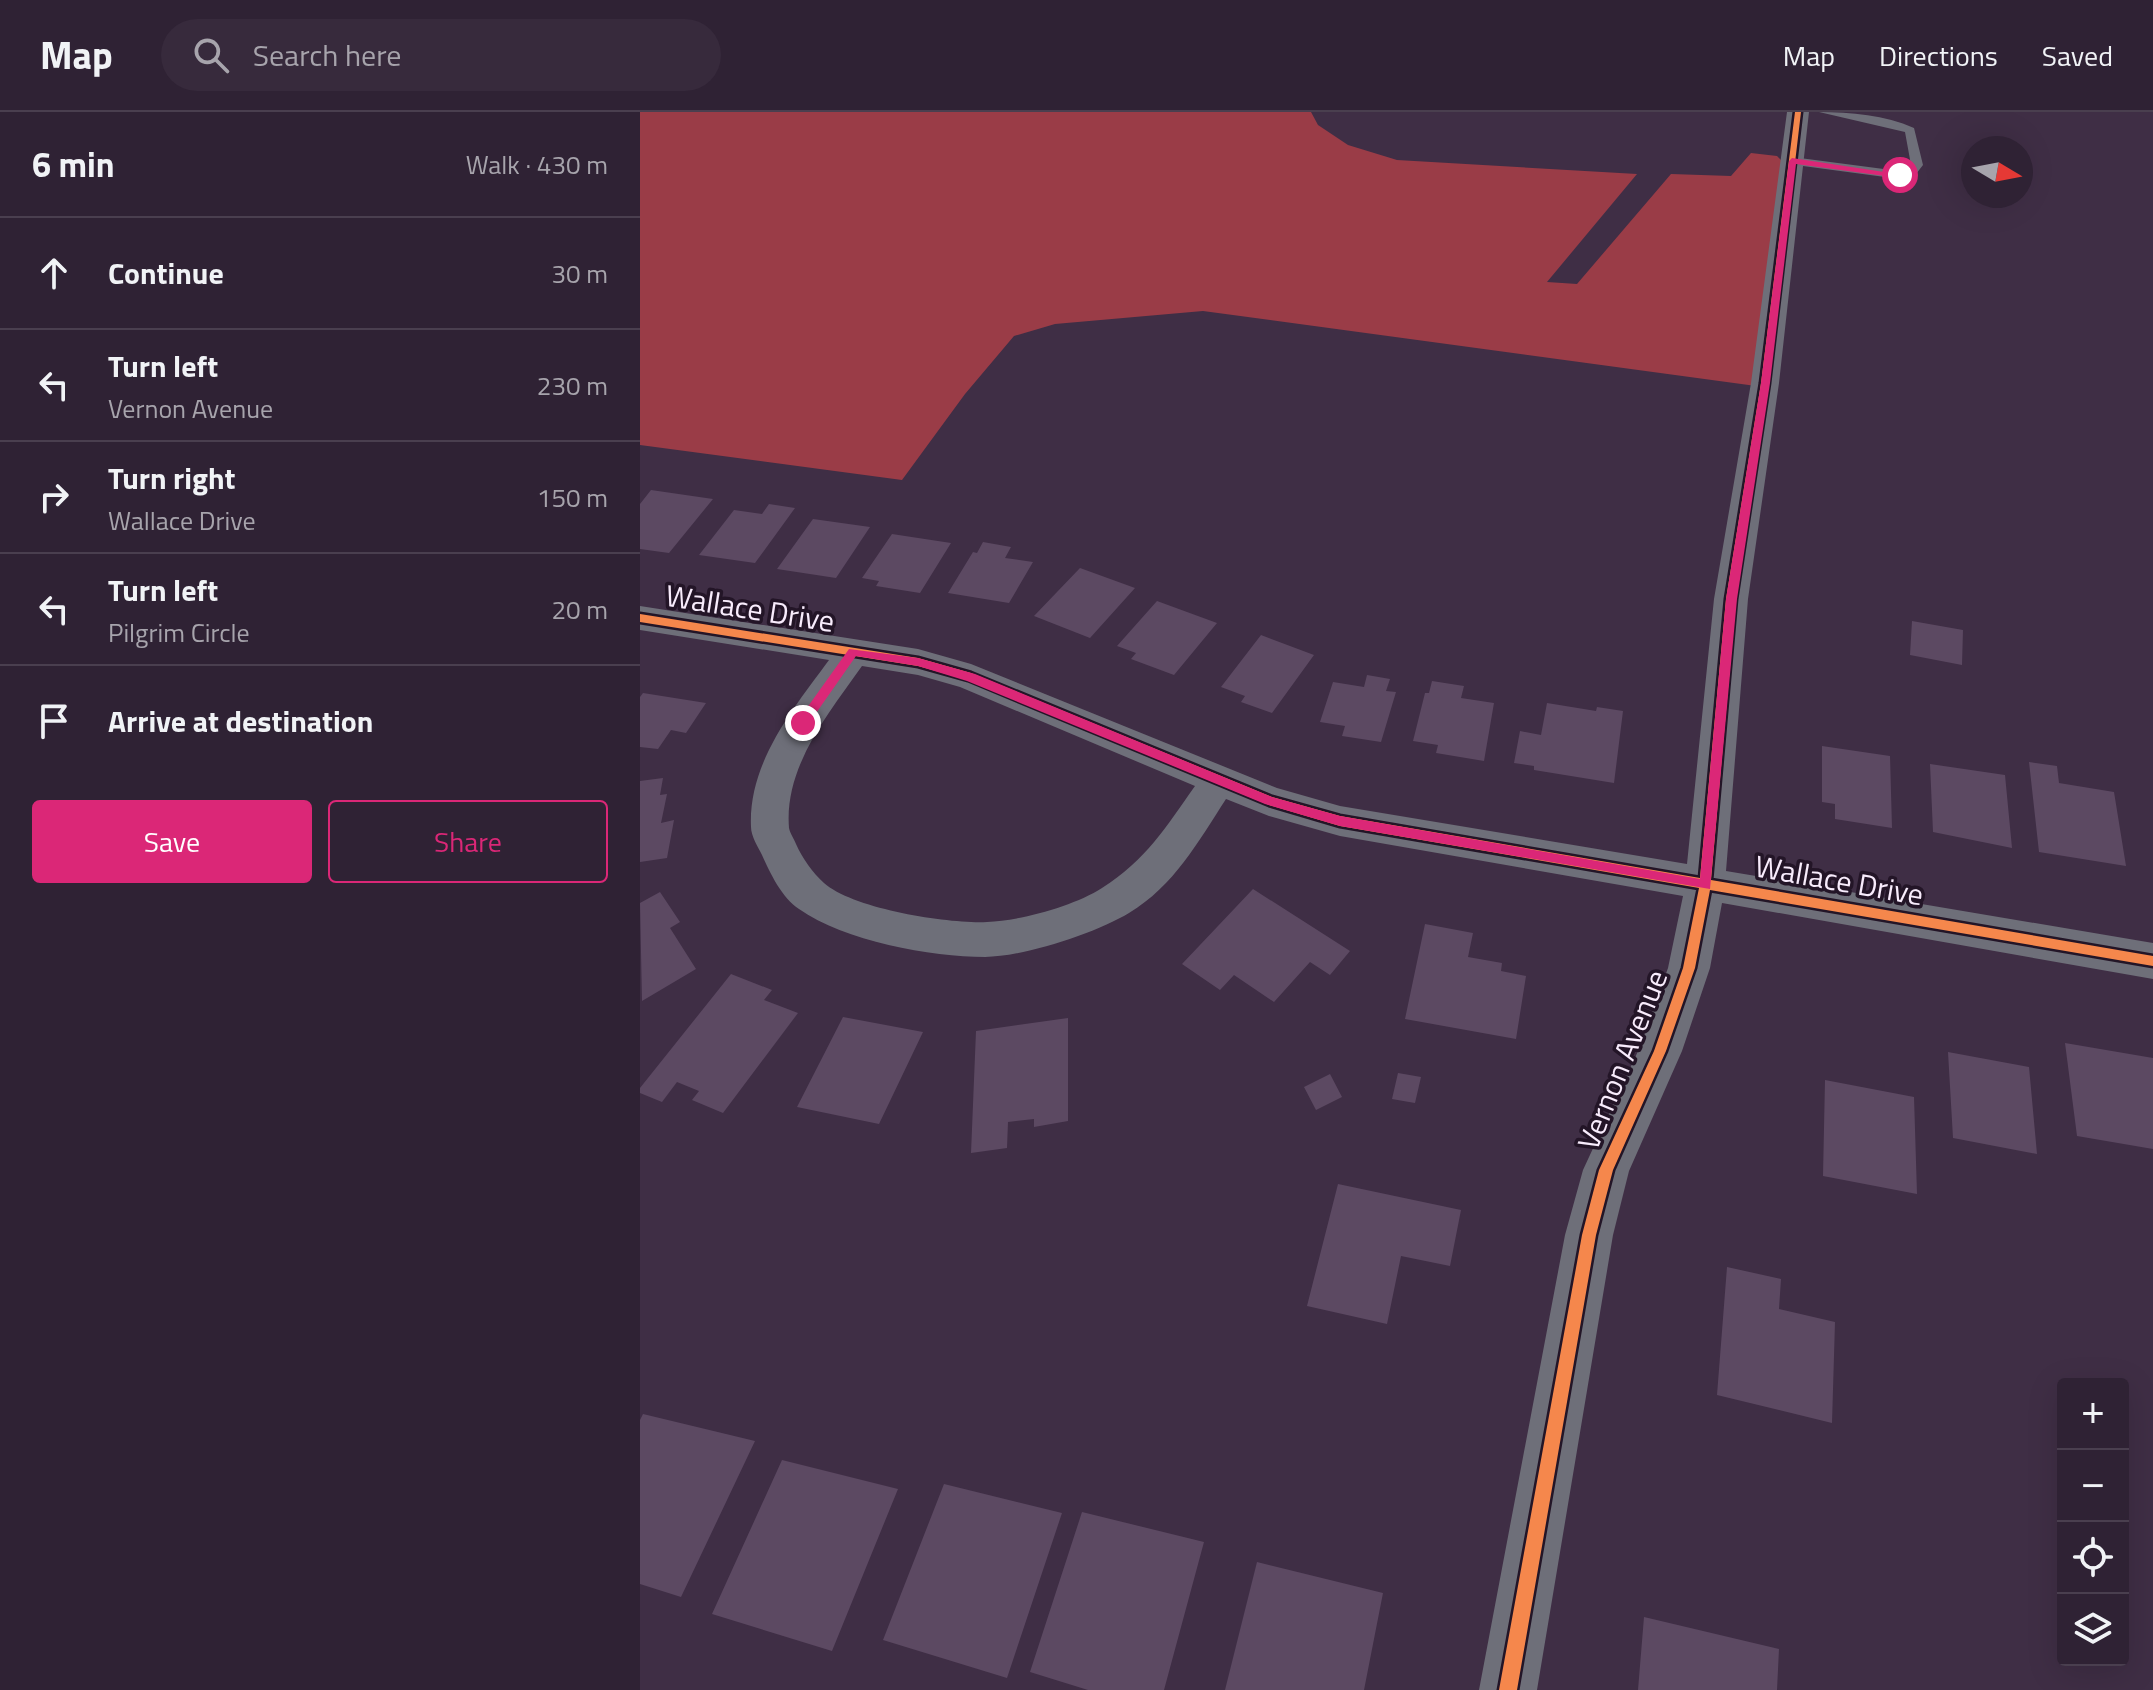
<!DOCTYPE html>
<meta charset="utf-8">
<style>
body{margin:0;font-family:"Titillium Web",sans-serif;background:#372a3c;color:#f1f3f6}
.controls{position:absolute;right:24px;bottom:24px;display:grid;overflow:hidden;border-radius:8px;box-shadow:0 8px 32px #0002}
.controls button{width:72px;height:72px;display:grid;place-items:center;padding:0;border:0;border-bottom:2px solid #4a3f4f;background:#2f2234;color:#f1f3f6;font:40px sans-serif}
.compass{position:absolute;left:1321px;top:24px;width:72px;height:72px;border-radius:50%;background:#2f2234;box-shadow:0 8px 32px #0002;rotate:100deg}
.stop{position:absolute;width:24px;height:24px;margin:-18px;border:6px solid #db2777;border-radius:50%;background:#fff}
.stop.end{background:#db2777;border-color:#fff;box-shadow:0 2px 8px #0008}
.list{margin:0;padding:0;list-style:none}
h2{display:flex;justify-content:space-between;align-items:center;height:104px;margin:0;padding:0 32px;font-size:34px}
h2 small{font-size:26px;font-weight:400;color:#a7a4ac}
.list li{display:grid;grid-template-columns:52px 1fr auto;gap:24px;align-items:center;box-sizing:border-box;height:112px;padding:0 32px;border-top:2px solid #4a3f4f}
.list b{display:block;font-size:30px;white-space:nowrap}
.list p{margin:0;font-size:26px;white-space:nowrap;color:#a7a4ac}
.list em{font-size:26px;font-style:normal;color:#a7a4ac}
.actions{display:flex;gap:16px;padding:24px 32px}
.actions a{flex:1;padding:18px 0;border:2px solid #db2777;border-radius:8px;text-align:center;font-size:28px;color:#db2777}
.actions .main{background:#db2777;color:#fff}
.icon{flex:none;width:44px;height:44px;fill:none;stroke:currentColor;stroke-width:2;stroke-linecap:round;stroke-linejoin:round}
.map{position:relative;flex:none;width:1513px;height:1578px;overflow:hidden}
header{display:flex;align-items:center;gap:48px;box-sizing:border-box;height:112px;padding:0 40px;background:#2f2234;border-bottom:2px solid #4a3f4f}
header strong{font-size:38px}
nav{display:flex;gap:44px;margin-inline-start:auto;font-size:28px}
.search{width:560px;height:72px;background:#372a3c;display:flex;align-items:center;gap:20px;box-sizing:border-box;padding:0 28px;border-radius:44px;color:#a7a4ac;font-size:30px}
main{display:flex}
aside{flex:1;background:#2f2234}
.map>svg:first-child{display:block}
.forest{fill:#9a3c47}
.building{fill:#5c4962}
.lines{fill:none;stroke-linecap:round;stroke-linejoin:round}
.lane{fill:#6e6f79;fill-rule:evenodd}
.street{fill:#6e6f79;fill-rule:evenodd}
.cycleway-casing{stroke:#231527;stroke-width:5}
.cycleway{fill:#f5874c;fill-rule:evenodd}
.route{fill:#db2777}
.labels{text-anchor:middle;stroke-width:7;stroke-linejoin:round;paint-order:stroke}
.street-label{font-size:30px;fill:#f8ecfc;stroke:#231527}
</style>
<header>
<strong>Map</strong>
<div class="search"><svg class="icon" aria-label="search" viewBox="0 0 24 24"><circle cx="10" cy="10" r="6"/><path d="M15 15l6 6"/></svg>Search here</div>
<nav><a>Map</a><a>Directions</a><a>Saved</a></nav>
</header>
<main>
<aside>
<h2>6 min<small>Walk · 430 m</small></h2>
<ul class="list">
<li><svg class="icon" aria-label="ahead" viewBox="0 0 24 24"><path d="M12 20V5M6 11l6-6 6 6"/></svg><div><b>Continue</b></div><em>30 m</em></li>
<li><svg class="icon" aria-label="left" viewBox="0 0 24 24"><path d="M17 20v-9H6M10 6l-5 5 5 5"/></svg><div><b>Turn left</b><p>Vernon Avenue</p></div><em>230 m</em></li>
<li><svg class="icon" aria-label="right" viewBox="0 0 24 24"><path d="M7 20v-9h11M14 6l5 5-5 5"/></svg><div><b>Turn right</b><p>Wallace Drive</p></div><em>150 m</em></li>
<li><svg class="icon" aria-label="left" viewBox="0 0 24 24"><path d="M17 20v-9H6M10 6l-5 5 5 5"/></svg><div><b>Turn left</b><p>Pilgrim Circle</p></div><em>20 m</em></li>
<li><svg class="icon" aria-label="arrive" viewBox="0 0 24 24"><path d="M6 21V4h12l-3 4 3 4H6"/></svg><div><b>Arrive at destination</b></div></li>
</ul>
<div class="actions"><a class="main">Save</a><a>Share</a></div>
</aside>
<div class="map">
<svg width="1513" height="1578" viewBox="0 0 1513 1578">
<rect width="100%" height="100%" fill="#3f2e45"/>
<!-- forest -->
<path class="forest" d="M 0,0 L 671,0 L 678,13 L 708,33 L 757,48 L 997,62 L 907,170 L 937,172 L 1031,62 L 1091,64 L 1111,41 L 1137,44 L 1144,51 L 1116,274 L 563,199 L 415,212 L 374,224 L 325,282 L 262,368 L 0,333 Z"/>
<!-- building -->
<path class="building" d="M 11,378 L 73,387 L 29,441 L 0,437 L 0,392 Z
M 129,392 L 155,396 L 115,451 L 59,443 L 94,398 L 122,402 Z
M 173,407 L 230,415 L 196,466 L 137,457 Z
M 252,422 L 311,431 L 280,481 L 236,474 L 239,469 L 222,466 Z
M 343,430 L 371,435 L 365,446 L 393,450 L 369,491 L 308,481 L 333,440 L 337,441 Z
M 440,456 L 495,476 L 450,526 L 394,504 Z
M 517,489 L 577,511 L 534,563 L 491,547 L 496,541 L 477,534 Z
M 1272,509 L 1323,518 L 1322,553 L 1270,543 Z
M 621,523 L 674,543 L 632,601 L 601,590 L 605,584 L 581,575 Z
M 727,563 L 750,567 L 746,579 L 756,580 L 741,630 L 702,624 L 705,614 L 680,610 L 693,570 L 724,575 Z
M 792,569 L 824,574 L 821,586 L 854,591 L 844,649 L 796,641 L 798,633 L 773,629 L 785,581 L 789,581 Z
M 3,581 L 66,591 L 46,621 L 31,618 L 18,637 L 0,635 L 0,585 Z
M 907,591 L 956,599 L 957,595 L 983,599 L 974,671 L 894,658 L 894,654 L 874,651 L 880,619 L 901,623 Z
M 1182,634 L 1250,644 L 1252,716 L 1195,707 L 1195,692 L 1182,690 Z
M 1389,650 L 1417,654 L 1419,671 L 1474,680 L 1486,754 L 1399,740 Z
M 1290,652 L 1365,663 L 1372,736 L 1293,720 Z
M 23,666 L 20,683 L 27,682 L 21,711 L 34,708 L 27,746 L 0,750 L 0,669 Z
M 613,777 L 710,839 L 690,863 L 670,850 L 634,890 L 594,863 L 580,878 L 542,852 Z
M 20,780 L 40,810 L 30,816 L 56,857 L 2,889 L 0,791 Z
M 785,812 L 833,821 L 828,845 L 862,851 L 861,859 L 886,864 L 876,927 L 765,907 Z
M 91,862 L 132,878 L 124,888 L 158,901 L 83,1001 L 52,988 L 59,979 L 37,970 L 22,990 L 0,981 L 0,976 Z
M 203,905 L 283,920 L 239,1012 L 157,995 Z
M 428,906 L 428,1009 L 394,1015 L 394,1007 L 368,1010 L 367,1036 L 331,1041 L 336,919 Z
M 1425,931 L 1513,946 L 1513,1037 L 1437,1024 Z
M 1308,940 L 1389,955 L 1397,1042 L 1313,1026 Z
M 758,961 L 781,965 L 775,991 L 752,987 Z
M 690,962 L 702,985 L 676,998 L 664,975 Z
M 1185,968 L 1274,985 L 1277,1082 L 1183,1064 Z
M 698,1072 L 821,1098 L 810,1154 L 761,1144 L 747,1212 L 667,1194 Z
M 1087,1155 L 1141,1167 L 1139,1197 L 1195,1210 L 1192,1311 L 1077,1283 Z
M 3,1302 L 115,1329 L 41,1485 L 0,1472 L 0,1308 Z
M 142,1348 L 258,1377 L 192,1539 L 72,1502 Z
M 304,1372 L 422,1401 L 367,1566 L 243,1528 Z
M 442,1400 L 564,1430 L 524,1578 L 448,1578 L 390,1560 Z
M 617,1450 L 743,1481 L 724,1578 L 585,1578 Z
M 1004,1505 L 1139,1537 L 1137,1578 L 998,1578 Z"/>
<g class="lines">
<!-- lane -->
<path class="lane" d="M 1179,0 C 1211,0 1245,3 1274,16 L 1283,53 L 1276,62 L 1260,67 L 1148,52 L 1148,46 L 1152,45 L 1259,59 L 1271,53 L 1265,20 Z"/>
<!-- street -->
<path class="street" d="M 1147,0 L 1169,0 L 1139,271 L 1108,487 L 1086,759 L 1513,831 L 1513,867 L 1082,791 L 1070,856 L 1042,939 L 989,1059 L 973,1123 L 897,1578 L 839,1578 L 925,1123 L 943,1058 L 999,937 L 1028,856 L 1043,784 L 700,724 L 629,704 L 586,687 C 558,730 534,774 489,801 C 456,821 383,845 345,845 C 291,845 204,829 159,797 C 142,786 130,761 122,743 C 118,735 111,724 111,715 C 108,651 153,597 189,548 L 0,518 L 0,494 L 278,537 L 331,552 L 637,676 L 700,694 L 1047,752 L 1074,487 L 1111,271 ZM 222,554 L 278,563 L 320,575 L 555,674 C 526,715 506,748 462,776 C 434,794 380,809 347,810 C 309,812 213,797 184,771 C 173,761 162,746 156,732 C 154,727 150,721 149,716 C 144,654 189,601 222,554 Z"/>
<defs>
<path id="cycleway" d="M 1155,0 L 1161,0 L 1129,271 L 1096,487 L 1071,768 L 1513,844 L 1513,854 L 1070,778 L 1055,856 L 1026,939 L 973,1058 L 956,1123 L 877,1578 L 859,1578 L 942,1123 L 959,1058 L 1014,939 L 1043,856 L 1059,776 L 700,714 L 629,693 L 328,568 L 278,554 L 0,510 L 0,502 L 278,546 L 331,561 L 632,685 L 700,704 L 1060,766 L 1086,487 L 1121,271 Z"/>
</defs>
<!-- cycleway casing -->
<use href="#cycleway" class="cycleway-casing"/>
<!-- cycleway -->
<use href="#cycleway" class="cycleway"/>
</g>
<!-- route -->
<path class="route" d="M 1152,46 L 1264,63 L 1260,66 L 1156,52 L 1130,271 L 1097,487 L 1070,777 L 700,714 L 625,692 L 327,569 L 278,554 L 216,544 L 167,614 L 159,614 L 159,607 L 209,537 L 278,546 L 335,562 L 632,685 L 700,704 L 1060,767 L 1086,487 L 1121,271 L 1149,49 Z"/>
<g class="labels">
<!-- street labels -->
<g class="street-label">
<text transform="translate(110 497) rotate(9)" y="10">Wallace Drive</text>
<text transform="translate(1199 769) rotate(10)" y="10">Wallace Drive</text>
<text transform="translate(983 948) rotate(-68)" y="10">Vernon Avenue</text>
</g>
</g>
</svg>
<div class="controls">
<button>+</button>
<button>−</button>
<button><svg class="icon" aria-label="locate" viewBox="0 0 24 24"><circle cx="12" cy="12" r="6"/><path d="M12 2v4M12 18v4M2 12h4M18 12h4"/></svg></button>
<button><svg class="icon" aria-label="layers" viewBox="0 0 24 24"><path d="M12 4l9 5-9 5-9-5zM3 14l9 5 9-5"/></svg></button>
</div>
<svg class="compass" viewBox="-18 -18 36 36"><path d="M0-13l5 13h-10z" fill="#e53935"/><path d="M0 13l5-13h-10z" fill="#a7a4ac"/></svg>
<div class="stop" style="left:1260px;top:63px"></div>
<div class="stop end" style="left:163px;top:611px"></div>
</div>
</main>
